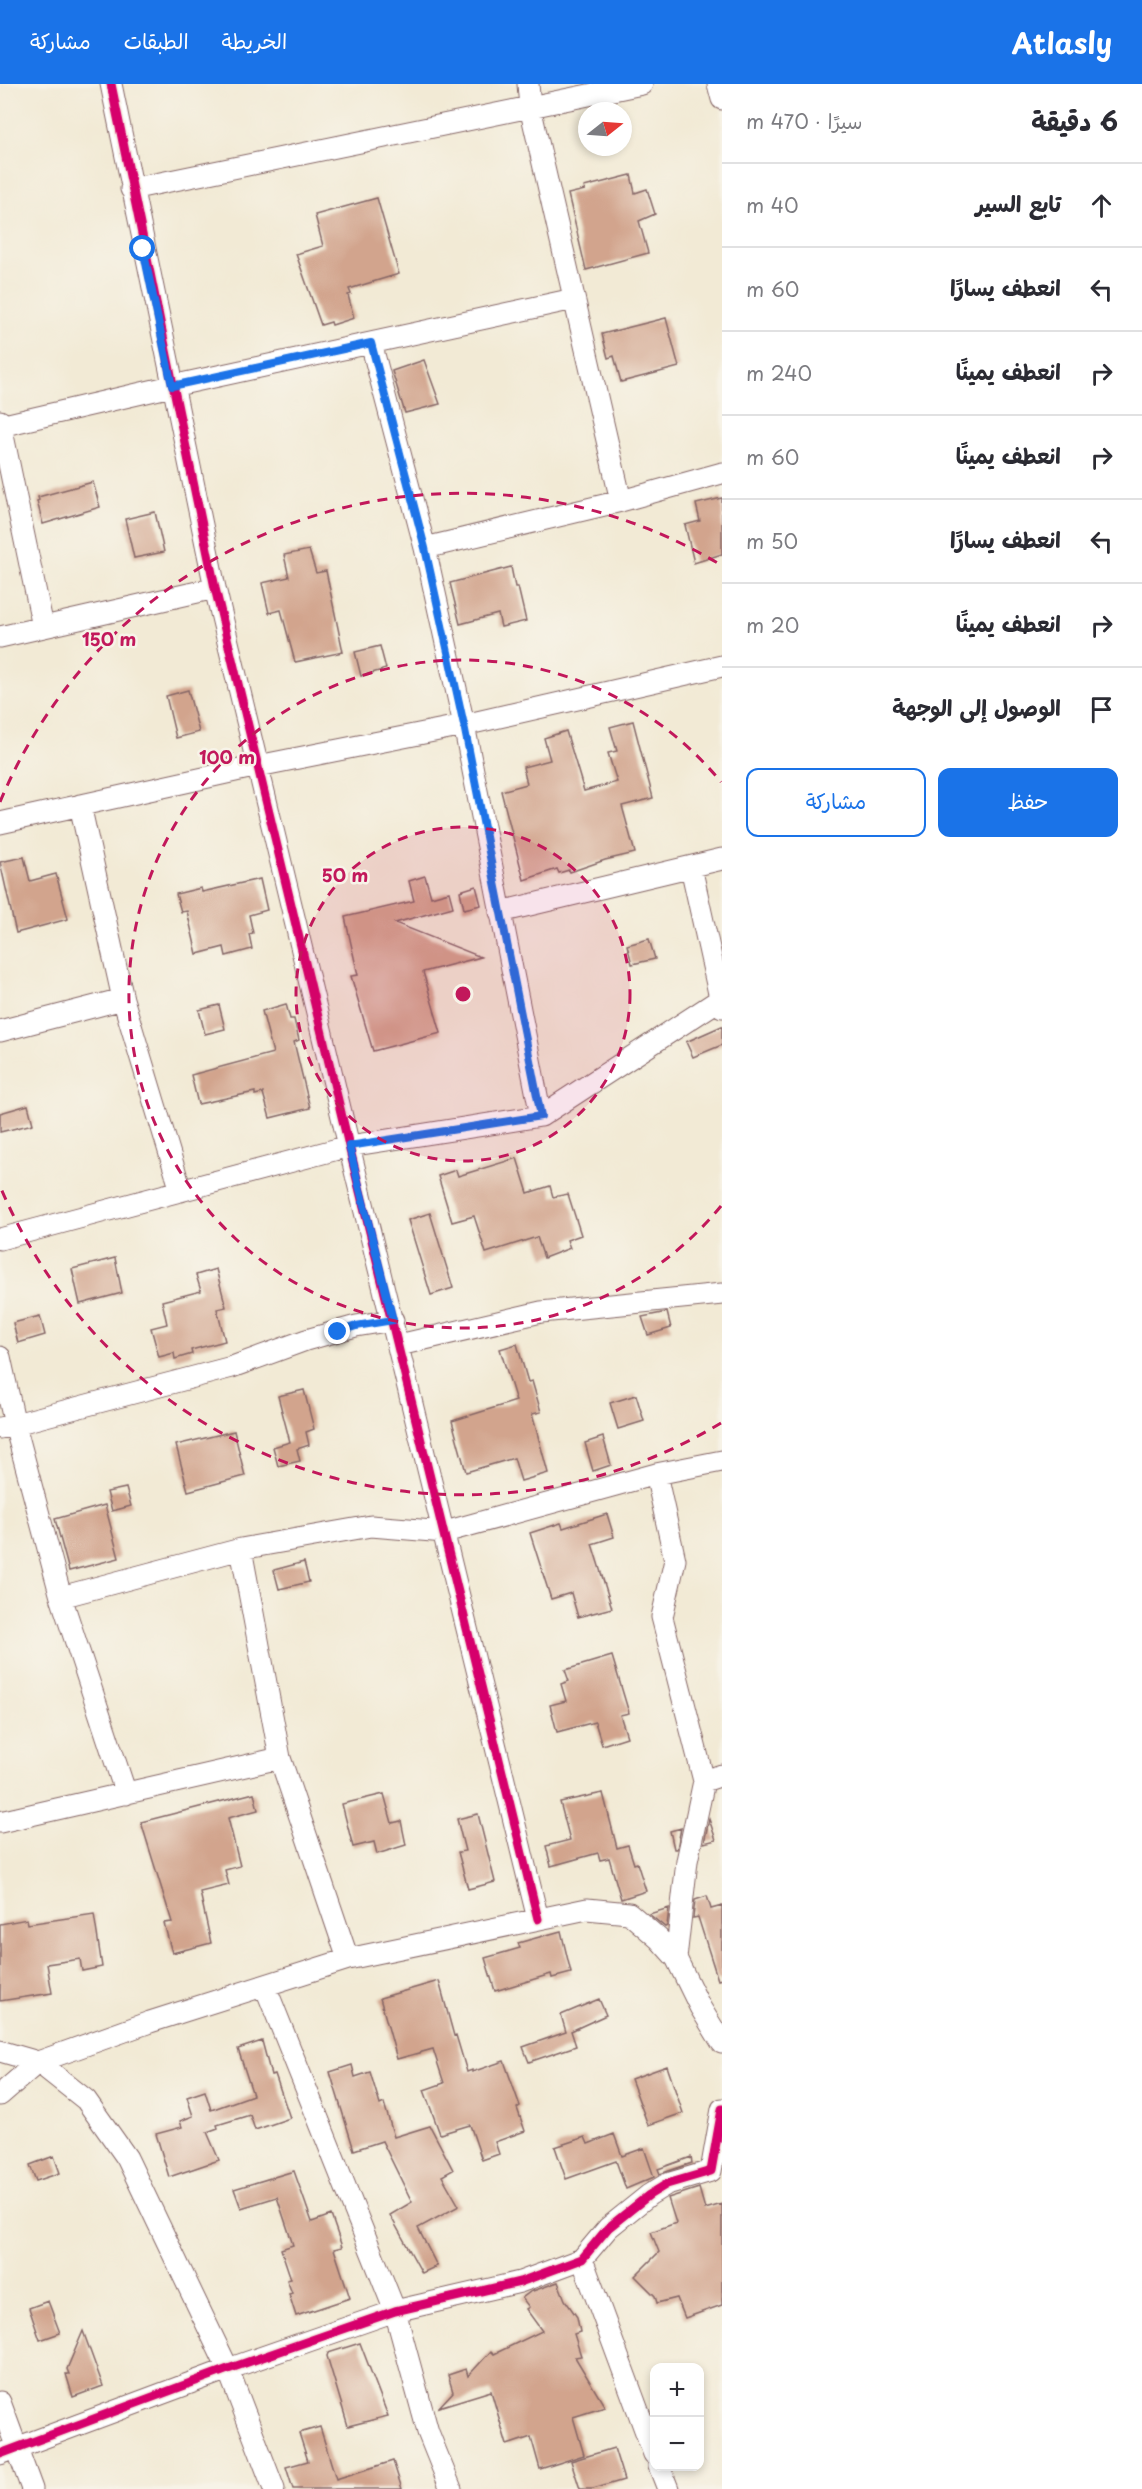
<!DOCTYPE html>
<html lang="ar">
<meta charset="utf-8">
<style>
body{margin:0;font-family:"Playpen Sans","Playpen Sans Arabic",sans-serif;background:#f2f2f3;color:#2b2b33;direction:rtl}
.controls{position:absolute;right:18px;bottom:18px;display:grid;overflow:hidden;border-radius:12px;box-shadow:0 3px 9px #0003}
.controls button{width:54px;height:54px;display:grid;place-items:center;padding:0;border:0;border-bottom:2px solid #e1e1e2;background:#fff;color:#2b2b33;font:30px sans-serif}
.compass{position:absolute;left:578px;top:18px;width:54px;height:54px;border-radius:50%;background:#fff;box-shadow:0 3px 9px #0003;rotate:73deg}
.stop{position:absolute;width:18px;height:18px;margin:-14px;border:4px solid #1a73e8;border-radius:50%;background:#fff}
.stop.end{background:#1a73e8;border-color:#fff;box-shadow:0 2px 6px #0008}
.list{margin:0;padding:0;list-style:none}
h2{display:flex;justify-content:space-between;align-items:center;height:78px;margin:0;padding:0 24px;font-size:26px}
h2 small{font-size:20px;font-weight:400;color:#7c7c81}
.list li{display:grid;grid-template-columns:39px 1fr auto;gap:18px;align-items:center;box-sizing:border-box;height:84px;padding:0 24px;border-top:2px solid #e1e1e2}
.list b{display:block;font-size:22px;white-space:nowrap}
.list em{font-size:20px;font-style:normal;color:#7c7c81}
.actions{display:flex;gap:12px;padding:18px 24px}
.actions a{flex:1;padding:14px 0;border:2px solid #1a73e8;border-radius:12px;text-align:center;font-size:21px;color:#1a73e8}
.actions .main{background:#1a73e8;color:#fff}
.icon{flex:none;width:33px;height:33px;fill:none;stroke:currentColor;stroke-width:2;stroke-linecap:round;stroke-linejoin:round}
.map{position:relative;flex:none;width:722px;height:2405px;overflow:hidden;direction:ltr}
header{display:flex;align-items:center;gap:36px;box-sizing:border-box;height:84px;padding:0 30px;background:#1a73e8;color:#fff}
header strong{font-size:28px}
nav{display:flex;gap:33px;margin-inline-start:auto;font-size:21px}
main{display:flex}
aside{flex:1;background:#fff}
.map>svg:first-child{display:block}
.building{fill:#d2a48d}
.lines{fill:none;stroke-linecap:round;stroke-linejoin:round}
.street-casing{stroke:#856666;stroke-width:23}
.street{stroke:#fff;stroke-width:21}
.cycleway-casing{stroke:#f7f3e8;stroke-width:13}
.cycleway{stroke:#d6006c;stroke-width:9}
.route{stroke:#1a73e8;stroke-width:8}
.ring{fill:none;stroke:#c2185b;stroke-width:3;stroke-dasharray:10 8}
.centre{fill:#c2185b;stroke:#f7f3e8;stroke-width:3}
.ring-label{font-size:18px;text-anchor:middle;font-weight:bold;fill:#c2185b;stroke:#f7f3e8;stroke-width:5;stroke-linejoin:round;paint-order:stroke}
</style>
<header>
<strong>Atlasly</strong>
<nav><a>الخريطة</a><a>الطبقات</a><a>مشاركة</a></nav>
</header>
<main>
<aside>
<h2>6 دقيقة<small>سيرًا · 470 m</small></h2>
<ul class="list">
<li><svg class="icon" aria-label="ahead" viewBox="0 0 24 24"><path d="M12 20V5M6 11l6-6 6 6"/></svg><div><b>تابع السير</b></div><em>40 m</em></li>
<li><svg class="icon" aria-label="left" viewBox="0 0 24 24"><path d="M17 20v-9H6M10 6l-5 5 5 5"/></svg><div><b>انعطف يسارًا</b></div><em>60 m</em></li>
<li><svg class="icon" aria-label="right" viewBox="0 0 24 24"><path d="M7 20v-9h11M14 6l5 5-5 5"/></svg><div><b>انعطف يمينًا</b></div><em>240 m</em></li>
<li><svg class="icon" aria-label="right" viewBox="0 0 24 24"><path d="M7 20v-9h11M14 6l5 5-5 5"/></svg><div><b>انعطف يمينًا</b></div><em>60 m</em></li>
<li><svg class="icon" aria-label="left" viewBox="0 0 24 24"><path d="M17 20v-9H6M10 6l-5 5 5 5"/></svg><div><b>انعطف يسارًا</b></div><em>50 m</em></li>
<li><svg class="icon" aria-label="right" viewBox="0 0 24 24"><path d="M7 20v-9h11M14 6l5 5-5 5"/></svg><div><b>انعطف يمينًا</b></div><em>20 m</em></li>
<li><svg class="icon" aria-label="arrive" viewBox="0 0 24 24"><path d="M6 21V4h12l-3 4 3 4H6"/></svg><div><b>الوصول إلى الوجهة</b></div></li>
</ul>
<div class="actions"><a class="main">حفظ</a><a>مشاركة</a></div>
</aside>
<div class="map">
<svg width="722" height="2405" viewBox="0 0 722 2405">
<rect width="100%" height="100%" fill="#f7f3e8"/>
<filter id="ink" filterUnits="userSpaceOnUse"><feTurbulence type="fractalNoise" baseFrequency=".0167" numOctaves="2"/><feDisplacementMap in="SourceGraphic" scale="12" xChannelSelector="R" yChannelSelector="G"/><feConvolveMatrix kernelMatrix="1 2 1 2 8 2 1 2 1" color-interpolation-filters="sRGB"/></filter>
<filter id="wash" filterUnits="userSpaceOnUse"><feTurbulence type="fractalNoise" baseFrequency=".008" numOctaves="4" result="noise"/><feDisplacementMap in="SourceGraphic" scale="24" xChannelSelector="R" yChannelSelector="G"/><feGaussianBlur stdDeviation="1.35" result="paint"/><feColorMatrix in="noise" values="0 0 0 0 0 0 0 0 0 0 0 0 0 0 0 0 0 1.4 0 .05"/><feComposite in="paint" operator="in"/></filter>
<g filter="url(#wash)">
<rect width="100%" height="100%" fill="#f2ead5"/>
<g id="blocks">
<!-- building -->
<path class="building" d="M 631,91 L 635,109 L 647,105 L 655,130 L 639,137 L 648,169 L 586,186 L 568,110 L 585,106 L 584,103 Z
M 377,114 L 399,190 L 349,205 L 351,210 L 348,211 L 354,234 L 332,241 L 331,238 L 321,241 L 296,170 L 323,162 L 315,131 Z
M 666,234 L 679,283 L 621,298 L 614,272 L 608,274 L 602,250 Z
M 424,276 L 440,320 L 405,329 L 392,287 Z
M 93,398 L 100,423 L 43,440 L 37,417 L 39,416 L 38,413 Z
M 722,414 L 722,470 L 694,479 L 685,441 L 700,437 L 696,420 Z
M 155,428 L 164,468 L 134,474 L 125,435 Z
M 309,466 L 316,489 L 326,487 L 343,568 L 295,578 L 281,526 L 269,529 L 262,499 L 289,493 L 284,471 Z
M 511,483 L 515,503 L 518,503 L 526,537 L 501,543 L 498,530 L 460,540 L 450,499 Z
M 380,562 L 386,585 L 361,592 L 355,568 Z
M 188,606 L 199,648 L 176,654 L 166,612 Z
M 633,637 L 653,714 L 622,722 L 635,769 L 605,776 L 570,788 L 569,786 L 559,789 L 557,785 L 524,796 L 501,707 L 527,700 L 523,683 L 550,676 L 544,654 L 566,647 L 584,707 L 617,698 L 608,669 L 617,667 L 610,643 Z
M 24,773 L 30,797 L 56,790 L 68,835 L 16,849 L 0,778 Z
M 425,792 L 431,813 L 449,808 L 453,823 L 395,839 L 481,873 L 423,888 L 441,949 L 373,967 L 351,892 L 358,891 L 345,833 L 414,817 L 409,797 Z
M 260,795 L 267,826 L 249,831 L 253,849 L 249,850 L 252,865 L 226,872 L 224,863 L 197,870 L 187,827 L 181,828 L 176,810 L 201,804 L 202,808 Z
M 476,802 L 481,821 L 464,825 L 460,807 Z
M 649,855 L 655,875 L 632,880 L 627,861 Z
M 286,920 L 290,935 L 294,935 L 299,956 L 294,958 L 310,1024 L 270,1034 L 263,1009 L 255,1011 L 255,1008 L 198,1020 L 191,991 L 273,969 L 262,927 Z
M 219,921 L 225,945 L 205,950 L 199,926 Z
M 722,942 L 722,961 L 693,973 L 686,958 Z
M 28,1021 L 33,1040 L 0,1048 L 0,1029 Z
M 517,1074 L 528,1109 L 550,1102 L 553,1113 L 568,1110 L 581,1151 L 567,1156 L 570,1164 L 544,1174 L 537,1153 L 486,1169 L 474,1132 L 452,1138 L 438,1092 L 456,1086 L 458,1092 Z
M 430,1129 L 453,1204 L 431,1211 L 408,1136 Z
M 115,1174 L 122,1209 L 80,1220 L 72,1185 Z
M 216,1185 L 226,1223 L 217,1225 L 225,1257 L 191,1266 L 192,1270 L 175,1275 L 174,1269 L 159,1273 L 151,1244 L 167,1240 L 162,1217 L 201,1207 L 196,1191 Z
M 667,1228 L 671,1244 L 648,1251 L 642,1233 Z
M 40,1232 L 45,1251 L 18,1259 L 13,1239 Z
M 517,1260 L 528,1298 L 532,1297 L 541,1328 L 532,1330 L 548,1389 L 521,1397 L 514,1374 L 466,1388 L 452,1337 L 516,1317 L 500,1265 Z
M 304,1306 L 314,1345 L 306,1348 L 309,1361 L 297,1365 L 300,1377 L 278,1382 L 273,1363 L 290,1358 L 278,1312 Z
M 636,1311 L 644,1337 L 618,1345 L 610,1319 Z
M 234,1347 L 245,1392 L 188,1407 L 176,1361 Z
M 603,1353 L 611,1381 L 593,1387 L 585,1359 Z
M 126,1404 L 131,1422 L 112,1427 L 107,1408 Z
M 105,1421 L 119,1474 L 69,1487 L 55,1435 Z
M 607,1430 L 614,1453 L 592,1460 L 612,1524 L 578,1533 L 571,1509 L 551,1515 L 530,1449 L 561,1439 L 563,1444 Z
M 304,1478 L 309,1498 L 279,1505 L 274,1486 Z
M 612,1572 L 629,1629 L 620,1631 L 627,1653 L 602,1661 L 595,1638 L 557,1648 L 550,1621 L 566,1617 L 561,1600 L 569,1597 L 565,1586 Z
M 254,1709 L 258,1726 L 228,1734 L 240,1782 L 225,1786 L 229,1801 L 200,1808 L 211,1859 L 172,1869 L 164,1839 L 172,1838 L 141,1738 Z
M 603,1709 L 617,1764 L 628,1761 L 634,1780 L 637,1779 L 646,1807 L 621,1815 L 609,1774 L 600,1776 L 598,1769 L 551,1782 L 546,1762 L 570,1756 L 560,1718 Z
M 384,1710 L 392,1739 L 401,1737 L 406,1761 L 377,1770 L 374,1758 L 353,1763 L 342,1720 Z
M 478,1730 L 495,1798 L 468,1805 L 458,1768 L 465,1767 L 457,1735 Z
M 709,1735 L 716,1756 L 704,1759 Z
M 681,1744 L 677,1765 L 674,1765 L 670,1747 Z
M 707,1812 L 711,1825 L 722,1822 L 722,1895 L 718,1896 L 698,1833 L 693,1834 L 695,1816 Z
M 669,1824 L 667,1842 L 665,1843 L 649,1830 Z
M 94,1830 L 102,1883 L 82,1887 L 80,1875 L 47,1880 L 52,1909 L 0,1917 L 0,1840 L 27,1835 L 28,1840 Z
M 561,1847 L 571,1889 L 552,1894 L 551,1890 L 495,1907 L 485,1874 L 520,1864 L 518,1859 Z
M 439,1897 L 454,1952 L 456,1951 L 467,1988 L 472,1986 L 472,1988 L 504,1977 L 520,2022 L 517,2024 L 525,2047 L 495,2058 L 499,2070 L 482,2076 L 470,2041 L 440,2050 L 424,2006 L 444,1999 L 433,1965 L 397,1975 L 380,1914 Z
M 599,1915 L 606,1931 L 571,1947 L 576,1962 L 529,1978 L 523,1963 L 566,1948 L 561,1931 Z
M 262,1957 L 271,1991 L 275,1990 L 290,2034 L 255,2046 L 250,2031 L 217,2041 L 218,2044 L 207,2048 L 219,2076 L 169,2093 L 156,2050 L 182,2043 L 180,2037 L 193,2032 L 187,2013 L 205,2007 L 211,2026 L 253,2011 L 238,1965 Z
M 352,1981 L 355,1993 L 370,1988 L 380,2021 L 384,2019 L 394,2053 L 430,2042 L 453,2086 L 442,2092 L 459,2122 L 418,2144 L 437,2182 L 422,2189 L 390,2131 L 412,2118 L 382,2057 L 354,2066 L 330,1988 Z
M 667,1982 L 683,2029 L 648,2041 L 631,1995 Z
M 614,2050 L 622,2072 L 644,2064 L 654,2093 L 626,2105 L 616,2077 L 566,2095 L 555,2063 L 585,2053 L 588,2060 Z
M 54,2072 L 60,2089 L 36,2097 L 30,2081 Z
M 691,2073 L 692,2079 L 660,2090 L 658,2085 Z
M 294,2087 L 312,2138 L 331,2131 L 342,2163 L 334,2165 L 350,2214 L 296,2232 L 289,2210 L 292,2209 L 287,2196 L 291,2195 L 281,2165 L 293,2161 L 277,2113 L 241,2124 L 234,2105 Z
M 699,2104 L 705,2125 L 722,2120 L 722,2221 L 685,2234 L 677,2214 L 657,2219 L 655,2212 L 635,2192 L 659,2168 L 651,2148 L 676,2139 L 668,2114 Z
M 558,2198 L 565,2216 L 577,2233 L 580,2248 L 574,2250 L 581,2272 L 575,2273 L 605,2323 L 573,2333 L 584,2371 L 540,2385 L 531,2353 L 507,2361 L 491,2307 L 439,2323 L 453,2308 L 448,2291 L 466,2285 L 468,2292 L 491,2267 L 494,2270 L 542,2247 L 526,2225 L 529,2223 L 522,2214 L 530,2208 Z
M 48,2217 L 60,2249 L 40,2256 L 29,2224 Z
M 83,2247 L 103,2302 L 73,2313 L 66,2290 L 69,2290 L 67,2285 Z
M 360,2259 L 388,2332 L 348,2342 L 327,2272 L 328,2269 Z
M 320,2343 L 336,2395 L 393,2377 L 402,2405 L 293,2405 L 286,2383 L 308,2377 L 299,2349 Z
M 614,2364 L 624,2396 L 593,2405 L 580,2405 L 571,2377 Z"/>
</g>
</g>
<g filter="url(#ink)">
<use href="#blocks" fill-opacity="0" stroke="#856666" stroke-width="1.5"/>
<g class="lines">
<defs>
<path id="street" d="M 111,0 L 215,504 L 356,1091 L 538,1835
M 528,0 L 530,23 L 621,417
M 718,0 L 722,15
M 131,105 L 642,0
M 371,259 L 425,464 L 464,641 L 541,1032
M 0,337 L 43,543
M 0,342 L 172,302 L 574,215
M 425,464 L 621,417 L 722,389
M 0,553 L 215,504
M 80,721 L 123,915 L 181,1107
M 0,739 L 258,682 L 464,641 L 722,582
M 691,783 L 722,923
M 500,828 L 722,775
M 0,947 L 123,915
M 0,1155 L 349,1062 L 541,1032 L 719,916
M 399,1261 L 541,1228 L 722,1210
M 0,1273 L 15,1341 L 61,1513 L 126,1710
M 0,1344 L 232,1283 L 306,1256 L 356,1242 L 393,1236
M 656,1390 L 675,1476 L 662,1533 L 704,1697
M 241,1465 L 280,1674 L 348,1875
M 61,1513 L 241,1465 L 371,1442 L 445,1448 L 656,1390 L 722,1377
M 0,1738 L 280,1674
M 676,1874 L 687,1777 L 704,1697 L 722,1691
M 265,1902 L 395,2227 L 428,2348 L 451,2405
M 0,1967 L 38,1978 L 86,2016 L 127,2074 L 228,2285 L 274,2405
M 0,2011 L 38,1978 L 150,1938 L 348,1875 L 587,1825 L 629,1829 L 659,1855 L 676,1874 L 700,1923 L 722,1959
M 582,2175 L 654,2370
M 0,2318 L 32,2405
M 0,2370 L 228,2285 L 395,2227 L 520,2198 L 582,2175 L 608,2144 L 649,2111 L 667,2100 L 711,2087 L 722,2025
M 659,2382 L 668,2405"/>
</defs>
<!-- street casing -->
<use href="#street" class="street-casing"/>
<!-- street -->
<use href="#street" class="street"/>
<defs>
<path id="cycleway" d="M 111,0 L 215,504 L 356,1091 L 538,1835
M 0,2370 L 228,2285 L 395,2227 L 520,2198 L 582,2175 L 608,2144 L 649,2111 L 667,2100 L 711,2087 L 722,2025"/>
</defs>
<!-- cycleway casing -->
<use href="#cycleway" class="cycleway-casing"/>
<!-- cycleway -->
<use href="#cycleway" class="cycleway"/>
</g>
</g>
<g class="lines" filter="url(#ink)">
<!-- route -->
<path class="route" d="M 143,165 L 172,302 L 371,259 L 425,464 L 464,641 L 541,1032 L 349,1062 L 393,1236 L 356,1242 L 338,1248"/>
</g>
<!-- distance rings -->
<circle cx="463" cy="910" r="167" fill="#c2185b" fill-opacity=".12"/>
<g class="ring">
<circle cx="463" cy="910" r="167"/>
<path d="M721 1122A334 334 0 1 1 721 698"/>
<path d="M721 1339A501 501 0 0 1 0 1102M0 718A501 501 0 0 1 721 481"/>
</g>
<circle cx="463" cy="910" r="9" class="centre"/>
<g class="ring-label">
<text x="109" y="562">150 m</text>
<text x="227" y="680">100 m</text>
<text x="345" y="798">50 m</text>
</g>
</svg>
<div class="controls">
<button>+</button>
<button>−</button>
</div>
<svg class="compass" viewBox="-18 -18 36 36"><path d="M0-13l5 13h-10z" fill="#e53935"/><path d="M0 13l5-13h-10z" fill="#7c7c81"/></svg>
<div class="stop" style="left:143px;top:165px"></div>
<div class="stop end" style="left:338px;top:1248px"></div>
</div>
</main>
